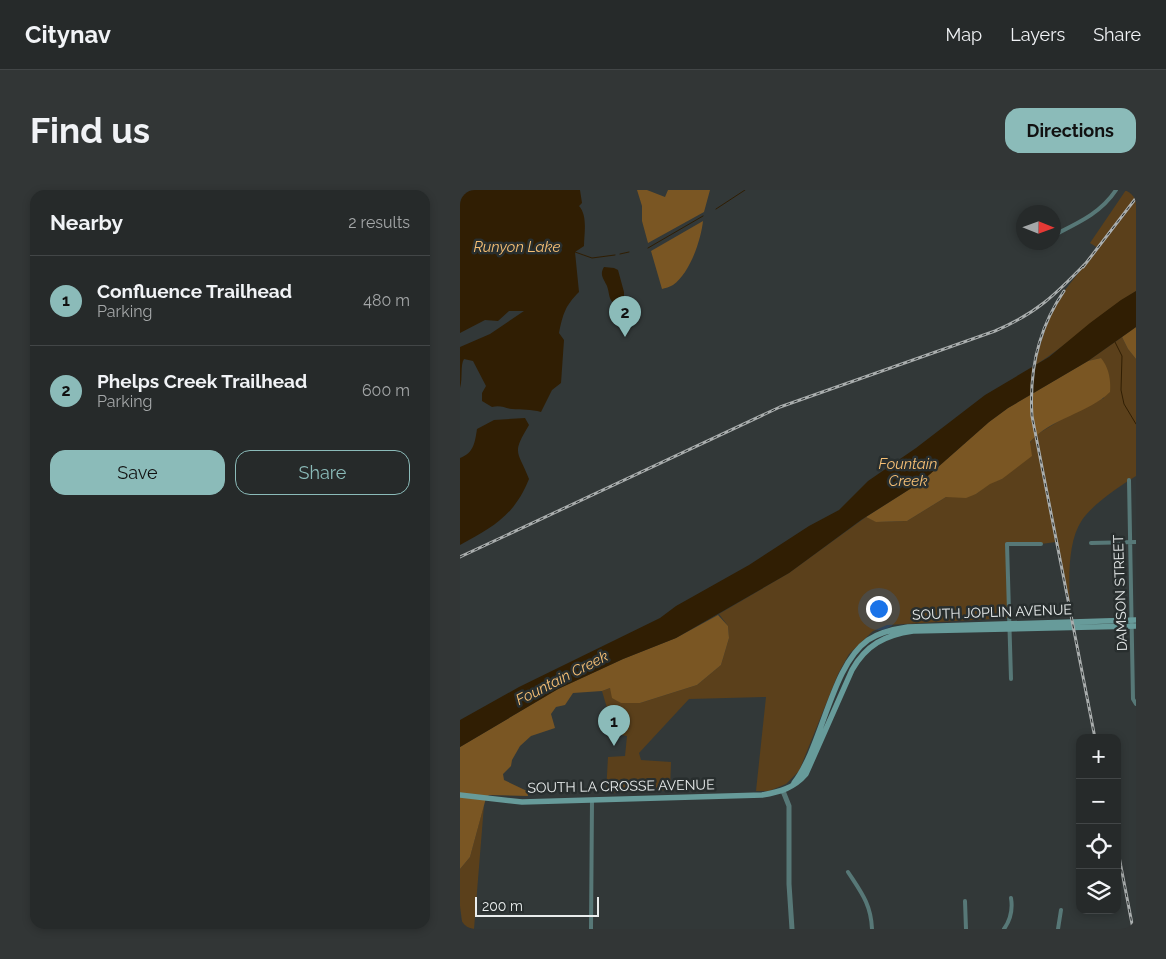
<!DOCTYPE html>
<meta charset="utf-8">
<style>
body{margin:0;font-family:Raleway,sans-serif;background:#323636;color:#f1f3f6}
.controls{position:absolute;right:15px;bottom:15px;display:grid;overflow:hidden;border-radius:10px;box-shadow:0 2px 8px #0003}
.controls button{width:45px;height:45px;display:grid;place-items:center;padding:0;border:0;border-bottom:1px solid #424647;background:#262a2a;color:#f1f3f6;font:25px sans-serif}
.compass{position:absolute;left:556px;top:15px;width:45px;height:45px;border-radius:50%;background:#262a2a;box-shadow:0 2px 8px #0003;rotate:91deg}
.scale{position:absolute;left:15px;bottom:12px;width:124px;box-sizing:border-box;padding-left:5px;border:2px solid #e9eded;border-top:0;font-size:14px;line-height:18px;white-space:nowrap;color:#e9eded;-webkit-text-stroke:4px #282e2e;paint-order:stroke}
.you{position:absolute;left:418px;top:418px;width:18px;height:18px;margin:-12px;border:4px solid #fff;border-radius:50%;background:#1a73e8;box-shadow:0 0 0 8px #1a73e833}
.badge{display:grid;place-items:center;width:32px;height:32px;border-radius:50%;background:#8bbbb9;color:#111;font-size:16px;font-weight:700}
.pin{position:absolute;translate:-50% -41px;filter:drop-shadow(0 1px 2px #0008)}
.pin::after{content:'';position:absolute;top:26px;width:18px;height:15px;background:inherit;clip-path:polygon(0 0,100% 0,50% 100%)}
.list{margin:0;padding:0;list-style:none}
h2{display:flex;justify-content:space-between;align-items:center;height:65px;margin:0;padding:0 20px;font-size:21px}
h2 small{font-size:16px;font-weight:400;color:#a4a7a8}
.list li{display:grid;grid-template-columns:32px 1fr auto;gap:15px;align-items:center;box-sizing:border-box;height:90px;padding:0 20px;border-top:1px solid #424647}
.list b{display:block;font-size:19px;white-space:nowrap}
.list p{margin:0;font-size:16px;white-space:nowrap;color:#a4a7a8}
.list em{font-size:16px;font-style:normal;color:#a4a7a8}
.actions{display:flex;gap:10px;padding:15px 20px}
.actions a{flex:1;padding:11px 0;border:1px solid #8bbbb9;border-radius:15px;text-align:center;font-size:18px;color:#8bbbb9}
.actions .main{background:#8bbbb9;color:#111}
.icon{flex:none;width:28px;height:28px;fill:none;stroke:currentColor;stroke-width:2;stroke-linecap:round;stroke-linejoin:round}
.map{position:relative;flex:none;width:676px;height:739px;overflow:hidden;border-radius:15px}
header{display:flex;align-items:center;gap:30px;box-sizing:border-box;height:70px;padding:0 25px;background:#262a2a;border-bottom:1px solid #424647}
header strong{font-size:24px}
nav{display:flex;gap:28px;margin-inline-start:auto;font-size:18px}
.intro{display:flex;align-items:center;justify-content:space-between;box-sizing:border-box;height:120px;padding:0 30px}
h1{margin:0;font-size:35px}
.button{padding:12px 22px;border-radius:15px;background:#8bbbb9;color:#111;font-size:18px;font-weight:700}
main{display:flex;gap:30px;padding:0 30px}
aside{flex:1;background:#262a2a;border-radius:15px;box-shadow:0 2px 8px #0003}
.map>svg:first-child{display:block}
.green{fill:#5b401b}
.forest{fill:#7a5623}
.water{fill:#301e03}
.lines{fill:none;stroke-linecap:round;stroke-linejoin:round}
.stream{stroke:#301e03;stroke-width:1}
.minor{stroke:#577877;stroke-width:4}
.tertiary{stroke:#577877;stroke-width:5}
.secondary{stroke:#679b9a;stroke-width:5.5}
.rail-casing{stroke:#a9adad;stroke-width:3}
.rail{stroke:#282e2e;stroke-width:1;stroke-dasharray:4;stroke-linecap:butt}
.labels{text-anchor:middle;stroke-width:5;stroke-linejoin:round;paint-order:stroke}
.street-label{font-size:14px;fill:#e9eded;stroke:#282e2e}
.water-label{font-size:15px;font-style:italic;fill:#f7c075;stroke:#282e2e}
</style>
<header>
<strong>Citynav</strong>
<nav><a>Map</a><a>Layers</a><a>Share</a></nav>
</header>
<div class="intro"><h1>Find us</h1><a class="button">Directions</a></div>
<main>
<aside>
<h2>Nearby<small>2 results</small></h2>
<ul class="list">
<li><span class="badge">1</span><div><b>Confluence Trailhead</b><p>Parking</p></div><em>480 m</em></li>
<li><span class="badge">2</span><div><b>Phelps Creek Trailhead</b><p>Parking</p></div><em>600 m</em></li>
</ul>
<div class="actions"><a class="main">Save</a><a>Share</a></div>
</aside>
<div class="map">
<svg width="676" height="739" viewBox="0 0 676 739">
<rect width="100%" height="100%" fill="#323838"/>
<!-- green -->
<path class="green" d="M 666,0 L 676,0 L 676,101 C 639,123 610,154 574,176 L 588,129 L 605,100 L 638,58 L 630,53 Z
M 662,147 L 668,159 L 676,169 L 676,286 C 660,296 633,314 622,330 C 607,352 609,391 610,417 L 596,352 L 581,354 L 547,354 L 548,428 L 427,435 L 413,441 L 389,464 L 378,484 L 339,581 L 326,594 L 309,601 L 296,601 L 306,507 L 229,509 L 179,563 L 181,570 L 211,572 L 210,600 L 146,603 L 148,567 L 165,566 L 167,546 L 152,543 L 152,537 L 147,531 L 147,518 L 142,501 L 150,498 L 161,513 L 180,513 L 237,495 L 261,475 L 269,448 L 268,436 L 259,424 L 329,383 L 406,327 L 417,332 L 447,331 L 486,307 L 516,304 L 530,293 L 542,289 L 576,245 L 609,225 L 644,208 L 641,168 L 628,171 Z
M 24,615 L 14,739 L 3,739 L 0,716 L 0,679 L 10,667 Z"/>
<!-- forest -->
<path class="forest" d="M 177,0 L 187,0 L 205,7 L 208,0 L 250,0 L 244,22 L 188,53 L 182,31 L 182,16 Z
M 243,31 C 241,50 230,83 213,95 C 210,97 205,98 202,99 L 191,61 Z
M 676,137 L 676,169 L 668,159 L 662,147 Z
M 641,168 C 649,178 651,190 650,202 C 629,223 591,228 570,252 L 572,266 L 542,289 L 530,294 L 516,304 L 506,308 L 486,307 L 447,331 L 416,332 L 406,327 L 461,292 L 529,232 L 548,218 L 628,171 Z
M 258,425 L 268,436 L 269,448 L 261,475 L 237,495 L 180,513 L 161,513 L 152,508 L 150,498 L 142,501 L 113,503 L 105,515 L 96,517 L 91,524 L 95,538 L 71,546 L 60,556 L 52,570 L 51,576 L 43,584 L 44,590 L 67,601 L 68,606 L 29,605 L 26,608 L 10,667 L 0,679 L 0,557 L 98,499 L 163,469 L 216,448 Z"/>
<!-- water -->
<path class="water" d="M 0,0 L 120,0 L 122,13 L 119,16 C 128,26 124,44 124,56 L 115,62 L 119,102 C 105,116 103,124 99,143 L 104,150 L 101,193 L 92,200 L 81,222 C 71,219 62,220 52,219 C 44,218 41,215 32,217 L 22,211 L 22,203 L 26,196 L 13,171 L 4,169 C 0,175 3,188 0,198 L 0,157 L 30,144 L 64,121 L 49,121 L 38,131 L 25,130 L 0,143 Z
M 144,77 L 154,78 L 158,80 L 164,102 L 164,121 L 158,125 L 153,122 L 153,118 L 156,114 C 148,111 150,104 147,96 C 144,89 139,85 144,77 Z
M 676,101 L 676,137 L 628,171 L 548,218 L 529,232 L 461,292 L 401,330 L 329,383 L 216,448 L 163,469 L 98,499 L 0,557 L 0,530 L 59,497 L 200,428 L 216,416 L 289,375 L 349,336 L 379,320 L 408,291 L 456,258 L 525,205 L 589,167 L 630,133 L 661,110 Z
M 65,228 L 69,235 C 51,265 58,260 69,289 C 54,326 33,337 0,355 L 0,268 C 14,263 15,252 17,239 L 34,230 Z"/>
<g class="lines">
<!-- stream -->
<path class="stream" d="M 256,19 L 285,0
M 188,58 L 243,26
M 115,62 L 132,68 L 155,65
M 160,64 L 169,62
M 655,152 L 662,166 L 661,200 L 664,214 L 676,234"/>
<!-- minor -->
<path class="minor" d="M 594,45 C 618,33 641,23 656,0
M 669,290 L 673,509 L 676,514
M 631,353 L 676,352
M 551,489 L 547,354 L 581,354
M 388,682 C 401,702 411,714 412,739
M 505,711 L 506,739
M 131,739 L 132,610
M 544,739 C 551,729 553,720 551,708
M 598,739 L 601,720"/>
<!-- tertiary -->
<path class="tertiary" d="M 323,601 L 329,616 L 329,694 L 332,739"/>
<!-- secondary -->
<path class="secondary" d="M 334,593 C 363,555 371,476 408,450 C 420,442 434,439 448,437 L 676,430
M 0,605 L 62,612 L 302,605 C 320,602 334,598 346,584 L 392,480 C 406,455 425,445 453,441 L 676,436"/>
<defs>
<path id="rail" d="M 623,77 L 676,8
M 604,101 C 578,139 569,180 572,226 L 635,548
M 0,367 L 320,217 L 535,141 C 577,123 595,105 626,73
M 657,656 L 673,739"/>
</defs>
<!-- rail casing -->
<use href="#rail" class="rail-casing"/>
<!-- rail -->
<use href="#rail" class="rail"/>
</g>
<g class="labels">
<!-- street labels -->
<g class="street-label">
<text transform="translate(660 403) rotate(-92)" y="5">DAMSON STREET</text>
<text transform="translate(532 422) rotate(-2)" y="5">SOUTH JOPLIN AVENUE</text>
<text transform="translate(161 596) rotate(-1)" y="5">SOUTH LA CROSSE AVENUE</text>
</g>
<!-- water labels -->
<g class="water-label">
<text x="57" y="62">Runyon Lake</text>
<text x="448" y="279">Fountain<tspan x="448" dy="17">Creek</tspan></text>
<text transform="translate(102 488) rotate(-27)" y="5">Fountain Creek</text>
</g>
</g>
</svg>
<div class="controls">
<button>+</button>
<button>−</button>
<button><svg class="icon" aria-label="locate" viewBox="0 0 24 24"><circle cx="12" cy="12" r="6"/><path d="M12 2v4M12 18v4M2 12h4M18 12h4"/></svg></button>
<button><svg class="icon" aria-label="layers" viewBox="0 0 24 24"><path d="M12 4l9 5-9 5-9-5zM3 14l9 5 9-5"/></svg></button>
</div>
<svg class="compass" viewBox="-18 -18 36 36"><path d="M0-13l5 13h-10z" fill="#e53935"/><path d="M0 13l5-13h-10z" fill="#a4a7a8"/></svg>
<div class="scale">200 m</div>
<div class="you"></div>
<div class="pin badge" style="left:154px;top:556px">1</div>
<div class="pin badge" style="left:165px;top:147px">2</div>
</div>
</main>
